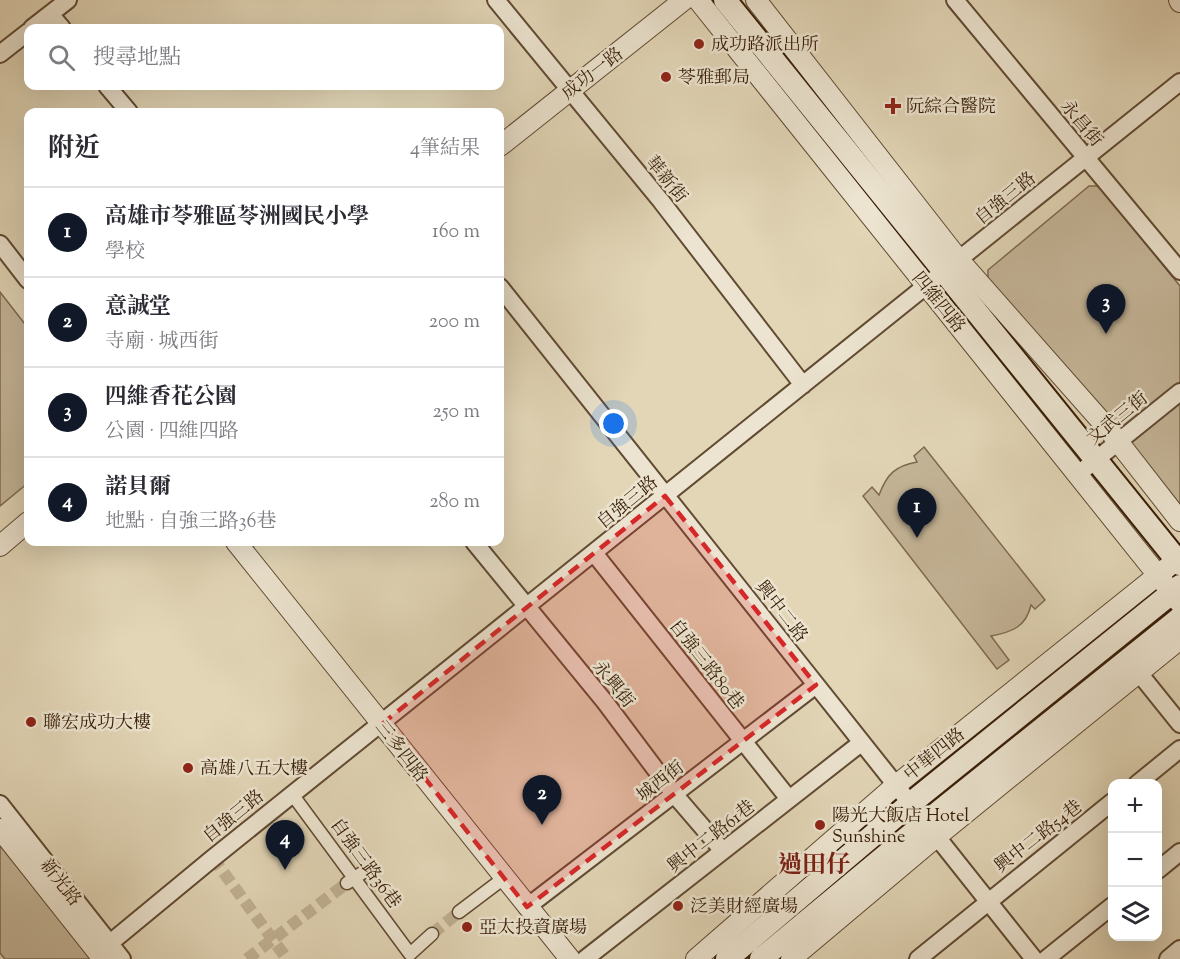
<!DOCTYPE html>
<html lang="zh-TW">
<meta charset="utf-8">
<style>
body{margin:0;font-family:"Sorts Mill Goudy","Noto Serif TC",serif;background:#f2f2f3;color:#2b2b33}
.controls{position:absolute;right:18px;bottom:18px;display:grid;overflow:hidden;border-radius:12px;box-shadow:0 6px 24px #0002}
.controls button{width:54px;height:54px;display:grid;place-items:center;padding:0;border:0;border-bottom:2px solid #e1e1e2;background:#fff;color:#2b2b33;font:30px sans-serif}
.you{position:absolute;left:614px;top:424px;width:21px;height:21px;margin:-15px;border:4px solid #fff;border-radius:50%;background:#1a73e8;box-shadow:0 0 0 9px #1a73e833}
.badge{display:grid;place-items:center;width:39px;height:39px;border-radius:50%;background:#111827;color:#fff;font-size:20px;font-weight:700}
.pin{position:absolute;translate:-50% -50px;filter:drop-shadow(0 2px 3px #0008)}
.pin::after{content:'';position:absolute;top:32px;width:21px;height:18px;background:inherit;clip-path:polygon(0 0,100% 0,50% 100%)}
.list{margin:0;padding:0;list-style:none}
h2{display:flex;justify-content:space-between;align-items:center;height:78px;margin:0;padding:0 24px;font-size:26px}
h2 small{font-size:20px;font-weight:400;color:#7c7c81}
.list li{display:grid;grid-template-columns:39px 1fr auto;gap:18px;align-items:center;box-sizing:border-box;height:90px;padding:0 24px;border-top:2px solid #e1e1e2}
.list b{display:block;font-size:22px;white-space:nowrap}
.list p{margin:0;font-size:20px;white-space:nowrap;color:#7c7c81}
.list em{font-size:20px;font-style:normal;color:#7c7c81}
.icon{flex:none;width:33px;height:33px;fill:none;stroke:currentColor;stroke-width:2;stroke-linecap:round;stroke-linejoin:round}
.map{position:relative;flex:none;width:1180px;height:959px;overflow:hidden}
.search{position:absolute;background:#fff;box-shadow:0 6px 24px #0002;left:24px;top:24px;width:480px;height:66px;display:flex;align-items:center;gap:15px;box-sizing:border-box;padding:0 21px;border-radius:12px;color:#7c7c81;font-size:22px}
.panel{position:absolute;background:#fff;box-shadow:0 6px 24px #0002;left:24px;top:108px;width:480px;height:438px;border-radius:12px}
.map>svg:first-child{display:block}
.green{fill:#c5b699;stroke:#7e694f;stroke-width:1.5}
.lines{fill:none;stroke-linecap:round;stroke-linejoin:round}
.pedestrian-tunnel{stroke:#c0b193;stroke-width:12;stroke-dasharray:12 6;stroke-linecap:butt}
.pedestrian-casing{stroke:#614a32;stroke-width:15}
.minor-casing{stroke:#614a32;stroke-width:20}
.tertiary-casing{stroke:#614a32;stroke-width:22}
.secondary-casing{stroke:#361c05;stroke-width:26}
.pedestrian{stroke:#ece4d0;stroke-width:12}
.minor{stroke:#ece4d0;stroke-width:16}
.tertiary{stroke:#ece4d0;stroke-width:20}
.secondary{stroke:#ece4d0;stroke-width:22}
.marked{fill:#d62828;fill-opacity:0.2;stroke:#d62828;stroke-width:4.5;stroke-dasharray:12 8;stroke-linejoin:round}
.poi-dot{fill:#8f2418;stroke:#ece4d0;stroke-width:2}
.labels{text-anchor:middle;stroke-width:5;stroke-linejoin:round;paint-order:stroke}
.poi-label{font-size:18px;fill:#361c05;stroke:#ece4d0;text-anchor:start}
.street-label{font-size:18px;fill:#361c05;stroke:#ece4d0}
.district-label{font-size:24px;font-weight:bold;fill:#7a1f14;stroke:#ece4d0}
</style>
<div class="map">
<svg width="1180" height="959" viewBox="0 0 1180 959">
<rect width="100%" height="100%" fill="#e2d6b7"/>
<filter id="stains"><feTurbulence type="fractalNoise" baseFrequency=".00333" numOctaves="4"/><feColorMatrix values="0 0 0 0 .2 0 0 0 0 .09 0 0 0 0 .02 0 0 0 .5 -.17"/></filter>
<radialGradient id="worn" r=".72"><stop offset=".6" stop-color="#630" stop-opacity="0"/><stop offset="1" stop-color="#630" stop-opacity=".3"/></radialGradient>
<!-- green -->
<path class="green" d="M 1089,186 L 1099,186 L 1180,286 L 1180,382 L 1118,430 L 988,279 L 988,270 Z
M 0,292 L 28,328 L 28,483 L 0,506 Z
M 1180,399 L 1180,511 L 1125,442 Z
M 924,447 L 1045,600 L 1035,609 L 1031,605 C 1026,627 1012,632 991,636 L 1009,660 L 997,669 L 863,496 L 872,487 L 879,495 C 887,474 895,466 917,462 L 914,456 Z
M 0,841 L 94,959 L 5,959 L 0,953 Z"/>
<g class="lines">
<!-- pedestrian-tunnel -->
<path class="pedestrian-tunnel" d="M 213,858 L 287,959
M 432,934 L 459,912
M 247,959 L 347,883"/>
<defs>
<path id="pedestrian" d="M 292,794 L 410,954 L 432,934
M 347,883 L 362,873
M 459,912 L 504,878"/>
<path id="minor" d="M 496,0 L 661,201 L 803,385
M 955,0 L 1180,271
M 50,14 L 62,28
M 32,28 L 68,0
M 0,54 L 28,32
M 107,86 L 129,112
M 0,244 L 28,280
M 500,287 L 1034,959
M 1077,475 L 1180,392
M 474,542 L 605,702 L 674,794 L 723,851
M 594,553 L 789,799
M 1139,673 L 1180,724
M 1137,784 L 1180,749
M 0,804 L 122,959
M 1158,870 L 1180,852
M 527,907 L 816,685
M 98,953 L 213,858 L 1180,82
M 585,959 L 861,743
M 918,959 L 1112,802
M 1046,959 L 1112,906
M 1168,959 L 1180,949"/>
<path id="tertiary" d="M 698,0 L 1180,603
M 756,0 L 959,260 L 1109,430 L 1180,521
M 1179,0 L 1180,2
M 500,146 L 684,0
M 236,542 L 570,959
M 0,546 L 28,522
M 0,829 L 103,959
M 696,959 L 895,786 L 1168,567
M 791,959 L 936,837 L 1180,639"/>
<path id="secondary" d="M 725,0 L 1180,564
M 727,959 L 910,804 L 1180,586
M 761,959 L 925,823 L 1180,618"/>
</defs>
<!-- pedestrian casing -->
<use href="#pedestrian" class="pedestrian-casing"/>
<!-- minor casing -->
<use href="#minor" class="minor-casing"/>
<!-- tertiary casing -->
<use href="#tertiary" class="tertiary-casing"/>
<!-- secondary casing -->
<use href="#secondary" class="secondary-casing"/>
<!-- pedestrian -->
<use href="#pedestrian" class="pedestrian"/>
<!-- minor -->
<use href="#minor" class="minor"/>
<!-- tertiary -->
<use href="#tertiary" class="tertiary"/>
<!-- secondary -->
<use href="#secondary" class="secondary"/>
</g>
<!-- marked area -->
<path class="marked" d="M 665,496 L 816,685 L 527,907 L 382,724 Z"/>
<!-- markers -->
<g class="poi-dot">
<circle cx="699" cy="44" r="6"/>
<circle cx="666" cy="77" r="6"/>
<path d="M890 97h6v6h6v6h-6v6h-6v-6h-6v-6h6z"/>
<circle cx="31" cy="722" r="6"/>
<circle cx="188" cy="768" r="6"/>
<circle cx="820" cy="825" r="6"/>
<circle cx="678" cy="906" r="6"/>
<circle cx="467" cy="927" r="6"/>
</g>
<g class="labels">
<!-- poi labels -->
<g class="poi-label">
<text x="711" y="50">成功路派出所</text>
<text x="678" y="83">苓雅郵局</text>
<text x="906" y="112">阮綜合醫院</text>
<text x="43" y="728">聯宏成功大樓</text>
<text x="200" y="774">高雄八五大樓</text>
<text x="832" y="821">陽光大飯店 Hotel<tspan x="832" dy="21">Sunshine</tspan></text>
<text x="690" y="912">泛美財經廣場</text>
<text x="479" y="933">亞太投資廣場</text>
</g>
<!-- street labels -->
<g class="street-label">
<text transform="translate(592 73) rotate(-38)" y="6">成功一路</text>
<text transform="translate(1082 123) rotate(50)" y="6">永昌街</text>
<text transform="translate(667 179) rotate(51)" y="6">華新街</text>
<text transform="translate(1005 198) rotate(-39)" y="6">自強三路</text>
<text transform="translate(939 302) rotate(51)" y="6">四維四路</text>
<text transform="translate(1117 418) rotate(-39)" y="6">文武三街</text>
<text transform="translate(627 502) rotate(-39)" y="6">自強三路</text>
<text transform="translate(782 611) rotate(52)" y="6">興中二路</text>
<text transform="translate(707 664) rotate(52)" y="6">自強三路80巷</text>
<text transform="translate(614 684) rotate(51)" y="6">永興街</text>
<text transform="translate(402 751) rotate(52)" y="6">三多四路</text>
<text transform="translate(934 754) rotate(-39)" y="6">中華四路</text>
<text transform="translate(660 781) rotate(-38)" y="6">城西街</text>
<text transform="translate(233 816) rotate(-39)" y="6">自強三路</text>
<text transform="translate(711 836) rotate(-38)" y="6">興中二路61巷</text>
<text transform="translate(1038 836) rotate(-38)" y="6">興中二路54巷</text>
<text transform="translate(366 863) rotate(54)" y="6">自強三路36巷</text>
<text transform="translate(61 882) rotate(52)" y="6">新光路</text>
</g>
<!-- district labels -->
<g class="district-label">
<text x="814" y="872">過田仔</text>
</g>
</g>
<rect width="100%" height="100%" filter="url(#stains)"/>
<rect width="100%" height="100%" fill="url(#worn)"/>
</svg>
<div class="controls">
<button>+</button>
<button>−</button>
<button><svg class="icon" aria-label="layers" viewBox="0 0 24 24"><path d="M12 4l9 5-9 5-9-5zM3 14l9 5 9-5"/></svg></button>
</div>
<div class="you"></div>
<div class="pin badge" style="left:917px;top:538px">1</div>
<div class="pin badge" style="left:542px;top:825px">2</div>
<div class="pin badge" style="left:1106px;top:334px">3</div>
<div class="pin badge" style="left:285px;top:870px">4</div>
<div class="search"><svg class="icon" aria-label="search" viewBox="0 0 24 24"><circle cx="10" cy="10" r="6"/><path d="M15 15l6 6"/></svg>搜尋地點</div>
<section class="panel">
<h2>附近<small>4筆結果</small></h2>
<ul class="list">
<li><span class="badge">1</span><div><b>高雄市苓雅區苓洲國民小學</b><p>學校</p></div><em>160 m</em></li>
<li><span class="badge">2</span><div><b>意誠堂</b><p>寺廟 · 城西街</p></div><em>200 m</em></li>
<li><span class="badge">3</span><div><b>四維香花公園</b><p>公園 · 四維四路</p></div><em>250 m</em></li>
<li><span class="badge">4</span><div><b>諾貝爾</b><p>地點 · 自強三路36巷</p></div><em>280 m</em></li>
</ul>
</section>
</div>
